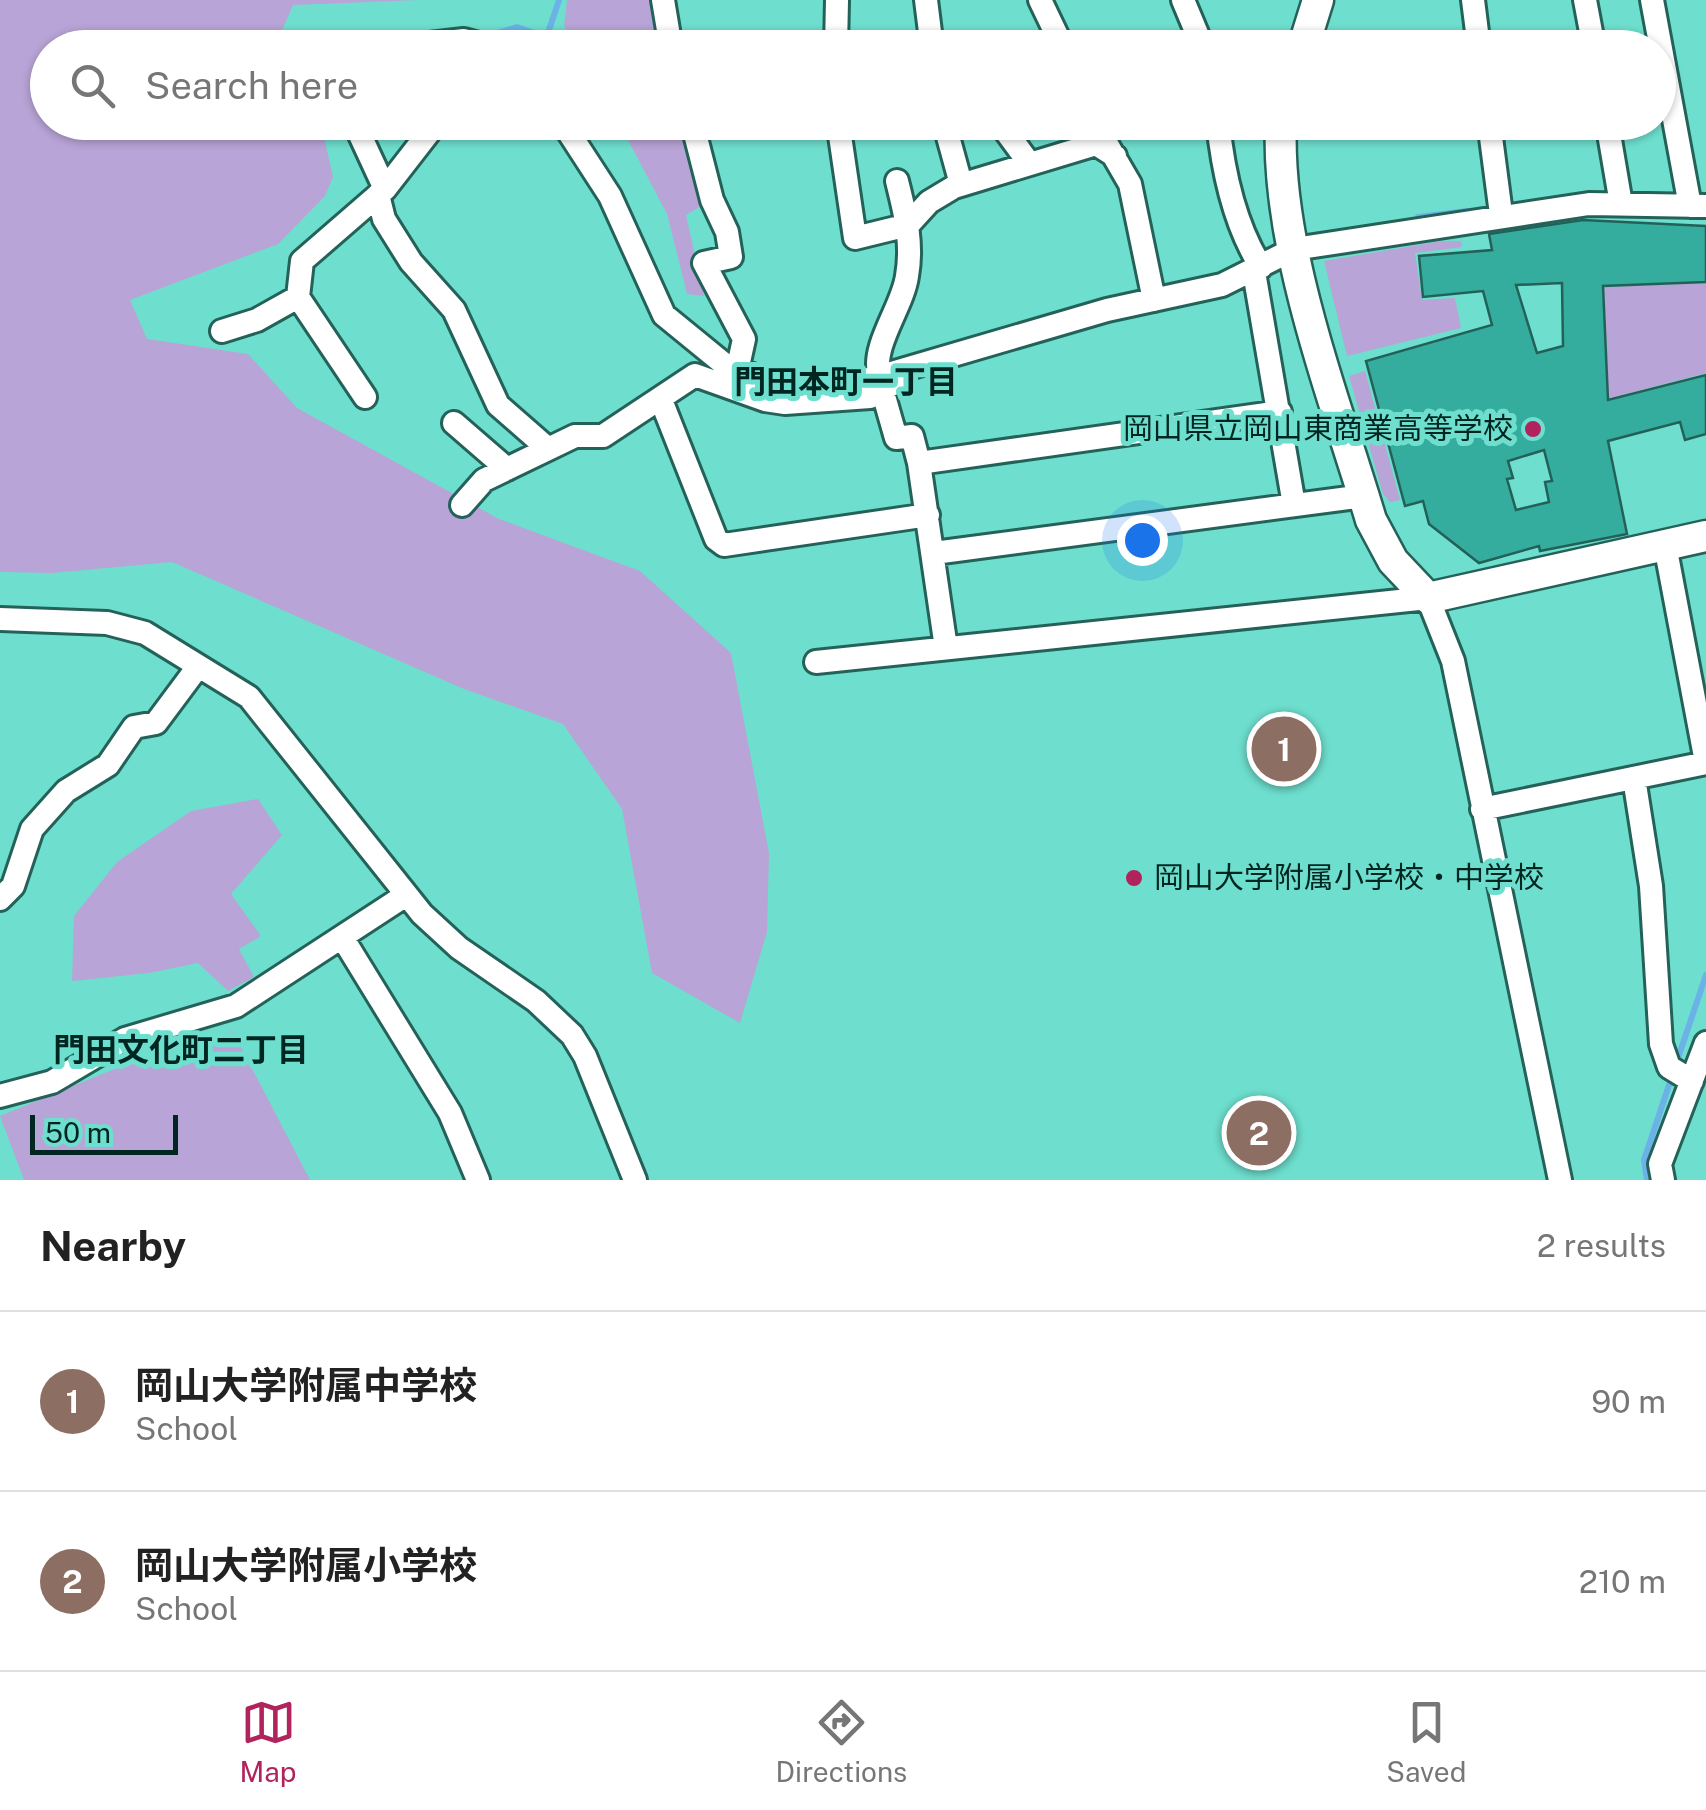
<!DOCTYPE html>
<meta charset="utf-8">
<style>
body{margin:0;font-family:"Public Sans","Noto Sans JP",sans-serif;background:#f6f6f6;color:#222}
.scale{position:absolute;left:30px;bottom:25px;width:148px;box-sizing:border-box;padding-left:10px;border:5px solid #002621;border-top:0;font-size:28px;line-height:35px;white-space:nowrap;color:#002621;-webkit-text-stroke:8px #6edfce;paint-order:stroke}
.you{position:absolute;left:1142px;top:540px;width:35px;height:35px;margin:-25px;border:8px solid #fff;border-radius:50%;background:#1a73e8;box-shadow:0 0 0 15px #1a73e833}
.badge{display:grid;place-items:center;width:65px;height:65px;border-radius:50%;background:#b1235c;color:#fff;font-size:32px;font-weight:700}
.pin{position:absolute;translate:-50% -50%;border:5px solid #fff;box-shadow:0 2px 10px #0006}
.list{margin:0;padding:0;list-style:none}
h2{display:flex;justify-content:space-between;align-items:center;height:130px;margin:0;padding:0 40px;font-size:42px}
h2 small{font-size:32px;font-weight:400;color:#767676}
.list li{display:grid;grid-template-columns:65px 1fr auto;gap:30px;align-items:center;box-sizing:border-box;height:180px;padding:0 40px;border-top:2px solid #e0e0e0}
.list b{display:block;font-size:38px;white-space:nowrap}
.list p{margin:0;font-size:32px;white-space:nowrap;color:#767676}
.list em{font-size:32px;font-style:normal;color:#767676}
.icon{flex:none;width:55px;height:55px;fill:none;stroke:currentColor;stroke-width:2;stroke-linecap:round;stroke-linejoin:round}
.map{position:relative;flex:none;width:1706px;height:1180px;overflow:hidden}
.search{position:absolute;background:#fff;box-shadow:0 2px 8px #0004;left:30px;right:30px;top:30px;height:110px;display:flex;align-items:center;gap:25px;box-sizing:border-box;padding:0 35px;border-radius:55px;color:#767676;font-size:38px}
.sheet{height:490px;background:#fff}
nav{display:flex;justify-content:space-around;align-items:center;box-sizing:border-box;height:140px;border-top:2px solid #e0e0e0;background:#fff;font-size:28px;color:#767676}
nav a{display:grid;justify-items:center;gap:5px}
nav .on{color:#b1235c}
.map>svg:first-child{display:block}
.green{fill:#b8a4d6}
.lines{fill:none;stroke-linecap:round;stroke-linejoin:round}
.stream{stroke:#6bb2e7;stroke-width:6}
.building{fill:#34ad9e;stroke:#236058;stroke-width:2.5;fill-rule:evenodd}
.minor-casing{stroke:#246259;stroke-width:28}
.tertiary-casing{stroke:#246259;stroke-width:35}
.minor{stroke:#fff;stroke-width:22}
.tertiary{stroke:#fff;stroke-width:30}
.poi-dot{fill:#b1235c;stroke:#6edfce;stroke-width:4}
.labels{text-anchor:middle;stroke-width:10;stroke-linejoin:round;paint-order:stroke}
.poi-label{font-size:30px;fill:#002621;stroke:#6edfce;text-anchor:end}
.neighbourhood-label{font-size:32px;font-weight:bold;fill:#002621;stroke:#6edfce}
</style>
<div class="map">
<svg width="1706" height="1180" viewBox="0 0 1706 1180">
<rect width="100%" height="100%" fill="#6edfce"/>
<!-- green -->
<path class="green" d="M 0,0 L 418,0 L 293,5 L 275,47 L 48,48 L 48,122 L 288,123 L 296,138 L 324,137 L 333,177 L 325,196 L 278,244 L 130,300 L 147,339 L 248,354 L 297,408 L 499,519 L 640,571 L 731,653 L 769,853 L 767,932 L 740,1023 L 652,973 L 622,809 L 563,724 L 464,689 L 172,562 L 52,573 L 0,572 Z
M 567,0 L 657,0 L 665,47 L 576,47 L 564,26 Z
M 619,123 L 684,123 L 706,203 L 686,215 L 704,296 L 687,294 L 667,214 Z
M 1442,241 L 1461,241 L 1462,247 L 1415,253 L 1422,300 L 1455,298 L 1461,328 L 1347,356 L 1324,261 Z
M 1706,283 L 1706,373 L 1603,400 L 1597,380 L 1608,378 L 1604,287 Z
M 1365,371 L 1400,500 L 1390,502 L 1383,494 L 1349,376 Z
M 258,799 L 282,835 L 231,894 L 261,936 L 239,949 L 254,977 L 228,991 L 198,963 L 149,973 L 72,981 L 74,916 L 117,862 L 191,811 Z
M 233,1032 L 310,1180 L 24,1180 L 0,1116 L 129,1063 Z"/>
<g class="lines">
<!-- stream -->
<path class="stream" d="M 559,0 L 548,33 L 561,48
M 485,37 L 517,27 L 549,38
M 365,48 L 393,39
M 1418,217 L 1467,211
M 757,365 L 789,373
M 1676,1064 L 1706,975
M 1647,1180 L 1644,1160 L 1672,1076"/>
</g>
<!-- building -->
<path class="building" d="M 1583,220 L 1706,226 L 1706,282 L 1603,286 L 1608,400 L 1706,375 L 1706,434 L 1685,440 L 1680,422 L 1608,441 L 1627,534 L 1540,551 L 1539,546 L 1479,563 L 1429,524 L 1423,501 L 1405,506 L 1366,361 L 1492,325 L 1483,291 L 1423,297 L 1419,256 L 1492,250 L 1489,234 ZM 1562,283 L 1563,346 L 1537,353 L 1516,285 ZM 1544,450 L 1552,481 L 1545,482 L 1549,502 L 1516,510 L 1507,479 L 1513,478 L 1508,461 Z"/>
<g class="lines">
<defs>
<path id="minor" d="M 663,0 L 671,48
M 926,0 L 932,48
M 1040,0 L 1063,48
M 1183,0 L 1203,48
M 1473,0 L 1479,48
M 1585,0 L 1594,48
M 1652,0 L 1690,206
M 281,48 L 284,48
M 395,48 L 464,40 L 493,48
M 836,48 L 837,0
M 354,122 L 385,189
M 562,122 L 610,196 L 664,315 L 724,364 L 776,384 L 871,379 L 1107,310 L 1222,285 L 1294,249 L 1589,204 L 1706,206
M 692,122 L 712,200 L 727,232 L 731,257 L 704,263 L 744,339 L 737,371
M 838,122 L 855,238 L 908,225 L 929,202 L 954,187 L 1096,144 L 1115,156
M 944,122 L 961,184
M 999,122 L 1029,163
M 1094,122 L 1130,184 L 1154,300
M 1218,122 C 1223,172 1234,224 1261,267
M 1489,122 L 1501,214
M 1607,122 L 1621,204
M 378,195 L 384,219 L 411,262 L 454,310 L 498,405 L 546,447
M 1254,272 L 1294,505
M 222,331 L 257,320 L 298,297
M 879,373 C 872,345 903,306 907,276 C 913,242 905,214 897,181
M 882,389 L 896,438 L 912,436 L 919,463
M 365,397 L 298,297 L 302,261 L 385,189 L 437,122
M 661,400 L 716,539 L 724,545 L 928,515
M 454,423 L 507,469
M 462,505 L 484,480 L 575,436 L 603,436 L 695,375 L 765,400 L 785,403 L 870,397 L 903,378
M 1665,545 L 1706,762
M 934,553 L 1364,496
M 0,619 L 107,623 L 145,633 L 249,697 L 422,914 L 459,948 L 536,1001 L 572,1035 L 585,1056 L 635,1180
M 946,648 L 919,463 L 1280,412
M 816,662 L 1428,598 L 1453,661 L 1560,1180
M 1634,778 L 1651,886 L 1661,1044 L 1669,1067 L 1692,1081
M 1482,809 L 1706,763
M 0,899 L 13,886 L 32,829 L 66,791 L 108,765 L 134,727 L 156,723 L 197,668
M 342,937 L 450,1113 L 478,1180
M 0,1096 L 52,1082 L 125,1039 L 236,1006 L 406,895
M 1663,1180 L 1660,1164 L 1706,1043"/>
<path id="tertiary" d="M 1303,48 L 1318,0
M 1281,122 C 1275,248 1335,399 1371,520 L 1393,561 L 1428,598 L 1706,536"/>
</defs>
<!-- minor casing -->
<use href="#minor" class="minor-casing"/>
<!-- tertiary casing -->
<use href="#tertiary" class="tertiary-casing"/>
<!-- minor -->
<use href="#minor" class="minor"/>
<!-- tertiary -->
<use href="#tertiary" class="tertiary"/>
</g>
<!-- markers -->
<g class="poi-dot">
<circle cx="1533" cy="429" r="10"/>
<circle cx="1134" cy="878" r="10"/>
</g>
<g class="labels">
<!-- poi labels -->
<g class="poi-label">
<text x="1513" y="439">岡山県立岡山東商業高等学校</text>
<text x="1154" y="888" text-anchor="start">岡山大学附属小学校・中学校</text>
</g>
<!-- neighbourhood labels -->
<g class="neighbourhood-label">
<text x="846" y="393">門田本町一丁目</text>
<text x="181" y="1061">門田文化町二丁目</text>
</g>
</g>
</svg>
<div class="scale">50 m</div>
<div class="you"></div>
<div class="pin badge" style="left:1284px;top:749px;background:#8d6e63">1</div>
<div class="pin badge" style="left:1259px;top:1133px;background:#8d6e63">2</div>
<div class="search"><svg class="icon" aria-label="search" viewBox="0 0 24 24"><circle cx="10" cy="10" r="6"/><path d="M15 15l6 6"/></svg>Search here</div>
</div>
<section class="sheet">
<h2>Nearby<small>2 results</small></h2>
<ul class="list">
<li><span class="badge" style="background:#8d6e63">1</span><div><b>岡山大学附属中学校</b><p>School</p></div><em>90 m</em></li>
<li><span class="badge" style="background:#8d6e63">2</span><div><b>岡山大学附属小学校</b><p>School</p></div><em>210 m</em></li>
</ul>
</section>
<nav>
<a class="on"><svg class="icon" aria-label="map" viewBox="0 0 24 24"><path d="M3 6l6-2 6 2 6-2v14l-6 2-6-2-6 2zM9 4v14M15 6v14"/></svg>Map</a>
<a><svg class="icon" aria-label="directions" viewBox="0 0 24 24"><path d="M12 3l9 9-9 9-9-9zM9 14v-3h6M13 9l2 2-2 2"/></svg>Directions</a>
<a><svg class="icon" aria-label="saved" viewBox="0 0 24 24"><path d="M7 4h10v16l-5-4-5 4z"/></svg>Saved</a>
</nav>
